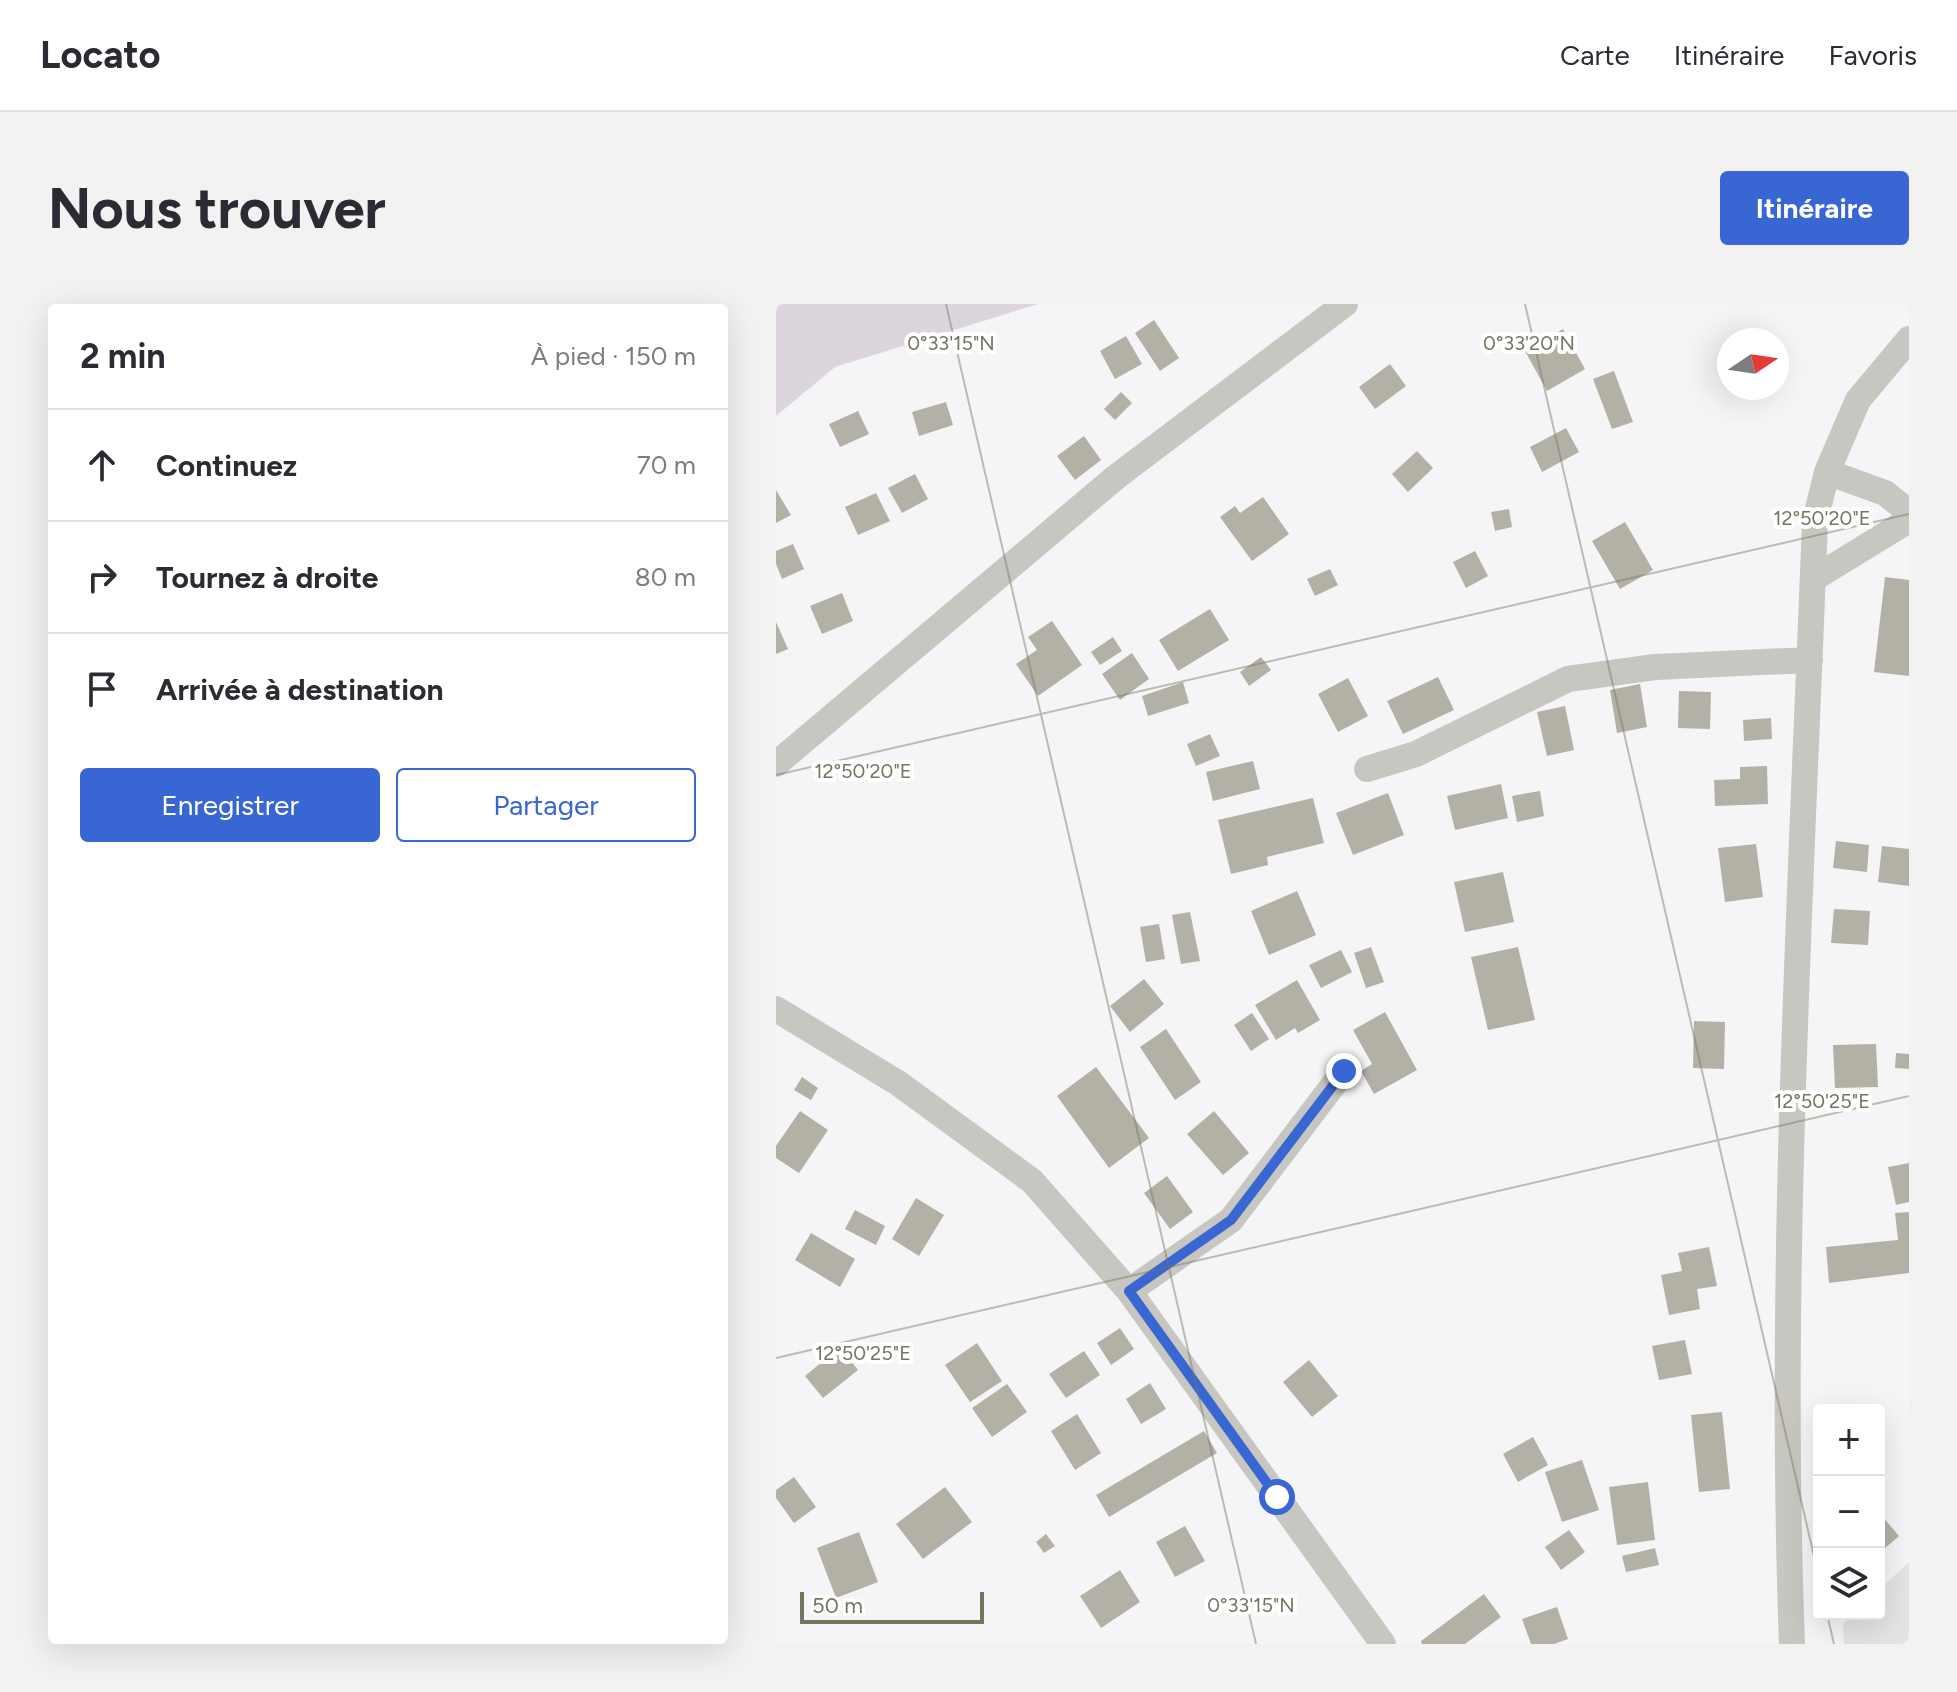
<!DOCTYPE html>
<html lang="fr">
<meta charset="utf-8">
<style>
body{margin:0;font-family:Figtree,sans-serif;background:#f2f2f3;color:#2b2b33}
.controls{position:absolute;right:24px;bottom:24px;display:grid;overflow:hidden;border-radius:8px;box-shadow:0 8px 32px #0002}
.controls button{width:72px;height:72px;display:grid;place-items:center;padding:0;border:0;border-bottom:2px solid #e1e1e2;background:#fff;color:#2b2b33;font:40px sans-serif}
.compass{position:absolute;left:941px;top:24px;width:72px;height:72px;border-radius:50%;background:#fff;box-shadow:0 8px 32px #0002;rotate:77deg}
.scale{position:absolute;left:24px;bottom:20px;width:184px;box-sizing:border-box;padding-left:8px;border:4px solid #777560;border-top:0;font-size:22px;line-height:28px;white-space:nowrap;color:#777560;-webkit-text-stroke:6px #fff;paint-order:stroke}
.stop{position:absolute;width:24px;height:24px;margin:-18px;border:6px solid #3866d2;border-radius:50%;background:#fff}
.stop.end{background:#3866d2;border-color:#fff;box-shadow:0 2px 8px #0008}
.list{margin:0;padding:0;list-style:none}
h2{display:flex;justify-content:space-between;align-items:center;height:104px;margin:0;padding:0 32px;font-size:34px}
h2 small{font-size:26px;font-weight:400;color:#7c7c81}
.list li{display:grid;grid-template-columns:52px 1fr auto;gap:24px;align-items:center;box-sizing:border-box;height:112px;padding:0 32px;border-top:2px solid #e1e1e2}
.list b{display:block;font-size:30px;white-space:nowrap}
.list em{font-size:26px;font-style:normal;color:#7c7c81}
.actions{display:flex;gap:16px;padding:24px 32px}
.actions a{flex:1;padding:18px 0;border:2px solid #3866d2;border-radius:8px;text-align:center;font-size:28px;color:#3866d2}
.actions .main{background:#3866d2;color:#fff}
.icon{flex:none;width:44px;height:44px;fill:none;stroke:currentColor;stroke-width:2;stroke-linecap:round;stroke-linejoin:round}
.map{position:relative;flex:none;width:1133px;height:1340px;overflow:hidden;border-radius:8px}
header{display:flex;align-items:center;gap:48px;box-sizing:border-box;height:112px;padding:0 40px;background:#fff;border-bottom:2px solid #e1e1e2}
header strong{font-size:38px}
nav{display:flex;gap:44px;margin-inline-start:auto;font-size:28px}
.intro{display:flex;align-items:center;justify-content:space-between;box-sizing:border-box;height:192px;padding:0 48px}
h1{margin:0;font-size:56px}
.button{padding:20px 36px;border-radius:8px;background:#3866d2;color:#fff;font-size:28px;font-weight:700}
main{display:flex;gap:48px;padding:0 48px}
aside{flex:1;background:#fff;border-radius:8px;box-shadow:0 8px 32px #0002}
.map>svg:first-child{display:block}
.built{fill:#e5e4e4}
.green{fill:#ddd5dd}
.building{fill:#b3b1a6}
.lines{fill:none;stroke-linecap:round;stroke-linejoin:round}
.minor{stroke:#c7c6c0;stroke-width:26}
.route{stroke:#3866d2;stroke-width:10}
.ticks{fill:none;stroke:#777560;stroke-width:2;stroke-opacity:0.45}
.ticks-label{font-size:20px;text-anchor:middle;fill:#777560;stroke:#fff;stroke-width:8;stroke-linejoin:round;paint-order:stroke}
</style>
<header>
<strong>Locato</strong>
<nav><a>Carte</a><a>Itinéraire</a><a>Favoris</a></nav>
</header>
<div class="intro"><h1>Nous trouver</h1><a class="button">Itinéraire</a></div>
<main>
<aside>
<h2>2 min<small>À pied · 150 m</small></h2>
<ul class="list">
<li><svg class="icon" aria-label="ahead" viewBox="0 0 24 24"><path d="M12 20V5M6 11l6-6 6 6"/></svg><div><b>Continuez</b></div><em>70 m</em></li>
<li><svg class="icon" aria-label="right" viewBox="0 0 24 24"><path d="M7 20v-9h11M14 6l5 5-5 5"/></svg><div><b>Tournez à droite</b></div><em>80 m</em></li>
<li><svg class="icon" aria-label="arrive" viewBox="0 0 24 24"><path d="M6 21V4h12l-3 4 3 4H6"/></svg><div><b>Arrivée à destination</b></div></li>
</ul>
<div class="actions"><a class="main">Enregistrer</a><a>Partager</a></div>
</aside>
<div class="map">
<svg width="1133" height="1340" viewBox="0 0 1133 1340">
<rect width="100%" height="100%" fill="#f5f4f7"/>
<!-- built -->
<path class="built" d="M 1133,1258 L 1133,1340 L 1068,1340 L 1067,1320 L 1078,1310 L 1103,1310 L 1103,1286 Z"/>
<!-- green -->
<path class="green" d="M 0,0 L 262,0 L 59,63 L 0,112 Z"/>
<!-- building -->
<path class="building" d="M 378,16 L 403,54 L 384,67 L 359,29 Z
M 787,25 L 809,65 L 771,87 L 749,47 Z
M 350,32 L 366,60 L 339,75 L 324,47 Z
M 614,60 L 630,82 L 599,105 L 583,83 Z
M 838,67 L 857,118 L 836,125 L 817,75 Z
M 345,88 L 356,99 L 339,116 L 328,105 Z
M 170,98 L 177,121 L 143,132 L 136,108 Z
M 82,107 L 93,130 L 64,143 L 53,120 Z
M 790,124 L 803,148 L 766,168 L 754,143 Z
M 308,132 L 325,156 L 299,176 L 281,152 Z
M 641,147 L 657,164 L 632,188 L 616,170 Z
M 139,170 L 152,195 L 126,209 L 112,184 Z
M 0,186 L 15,211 L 0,219 Z
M 100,189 L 114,217 L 82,231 L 69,203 Z
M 487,193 L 513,230 L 476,257 L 444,213 L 459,202 L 464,209 Z
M 733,205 L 736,223 L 719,227 L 715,208 Z
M 849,218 L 877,266 L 844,285 L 816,237 Z
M 17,240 L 28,265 L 6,275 L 0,260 L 0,247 Z
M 699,247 L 712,272 L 690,284 L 677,258 Z
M 554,265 L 562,281 L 539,292 L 531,275 Z
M 1109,273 L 1133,276 L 1133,372 L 1098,368 Z
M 66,289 L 77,317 L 46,330 L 34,302 Z
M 434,305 L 453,336 L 402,367 L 383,336 Z
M 276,317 L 306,361 L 262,392 L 240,360 L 261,346 L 252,333 Z
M 0,318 L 12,345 L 0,350 Z
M 337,333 L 346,347 L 324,361 L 315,348 Z
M 356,349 L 373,375 L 344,396 L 326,370 Z
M 485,353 L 495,366 L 473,382 L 464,368 Z
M 662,373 L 678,406 L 627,430 L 611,397 Z
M 572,374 L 592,412 L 562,428 L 542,390 Z
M 407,378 L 413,399 L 372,412 L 366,392 Z
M 864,380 L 871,423 L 841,429 L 834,386 Z
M 903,387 L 935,388 L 934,425 L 902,424 Z
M 789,402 L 798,446 L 771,452 L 761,408 Z
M 995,414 L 996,435 L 968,437 L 967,416 Z
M 434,430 L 444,452 L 420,462 L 411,440 Z
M 477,457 L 484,485 L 437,497 L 430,468 Z
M 991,462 L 992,500 L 939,502 L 938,476 L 964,475 L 964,463 Z
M 725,480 L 732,514 L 679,526 L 671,492 Z
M 764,487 L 768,512 L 741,518 L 736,492 Z
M 612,489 L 628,531 L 577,551 L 560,509 Z
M 537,494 L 548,539 L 491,553 L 492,561 L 455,570 L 442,516 Z
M 1060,537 L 1093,541 L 1091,568 L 1057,564 Z
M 980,540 L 987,593 L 949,598 L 942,544 Z
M 1106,542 L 1133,545 L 1133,582 L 1102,578 Z
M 727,568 L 738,618 L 689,628 L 678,578 Z
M 521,587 L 540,631 L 493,651 L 475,607 Z
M 1058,605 L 1094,607 L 1092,641 L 1055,639 Z
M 414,608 L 424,657 L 405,660 L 396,611 Z
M 383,620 L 389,655 L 370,658 L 364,623 Z
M 595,643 L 608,678 L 590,684 L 578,649 Z
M 742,643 L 759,716 L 712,726 L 695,653 Z
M 565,646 L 576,668 L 545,684 L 533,661 Z
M 368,675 L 388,700 L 354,728 L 334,702 Z
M 521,676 L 544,716 L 522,729 L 519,724 L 500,736 L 479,701 Z
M 609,708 L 641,766 L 598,790 L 585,767 L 596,760 L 577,726 Z
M 476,709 L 493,735 L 475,747 L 458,721 Z
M 918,717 L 949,718 L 948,765 L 917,764 Z
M 390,725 L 425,778 L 399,796 L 364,743 Z
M 1100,740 L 1102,783 L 1059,784 L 1057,741 Z
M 1120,749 L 1133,750 L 1133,765 L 1119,764 Z
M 320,763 L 373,834 L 333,864 L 281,792 Z
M 26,773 L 42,784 L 35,796 L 18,786 Z
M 24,807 L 52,826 L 23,869 L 0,854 L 0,842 Z
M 438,807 L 473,849 L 447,871 L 411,830 Z
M 1133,859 L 1133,898 L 1120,901 L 1112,863 Z
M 391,872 L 417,908 L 394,925 L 368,889 Z
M 140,894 L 168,911 L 143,952 L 116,935 Z
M 79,906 L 109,922 L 100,941 L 69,925 Z
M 1133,908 L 1133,969 L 1053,979 L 1050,943 L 1122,936 L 1119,909 Z
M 35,929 L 79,955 L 64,983 L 19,956 Z
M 933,943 L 941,982 L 921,985 L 924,1005 L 893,1011 L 885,971 L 906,967 L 902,949 Z
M 344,1024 L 358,1045 L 335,1061 L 321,1039 Z
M 909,1036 L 916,1070 L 883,1076 L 876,1042 Z
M 201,1039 L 226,1077 L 194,1098 L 169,1061 Z
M 64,1043 L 82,1066 L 47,1094 L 29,1072 Z
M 308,1047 L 324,1071 L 290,1094 L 273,1070 Z
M 533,1056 L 562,1092 L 536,1113 L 507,1078 Z
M 374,1079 L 390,1105 L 365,1120 L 350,1095 Z
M 231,1080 L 251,1108 L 216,1133 L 196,1104 Z
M 946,1108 L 954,1185 L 923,1188 L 915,1111 Z
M 301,1110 L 325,1149 L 299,1166 L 275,1127 Z
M 428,1127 L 441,1149 L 333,1213 L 320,1191 Z
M 757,1133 L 772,1161 L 742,1178 L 727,1150 Z
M 806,1156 L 823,1206 L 786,1218 L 769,1168 Z
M 18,1173 L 40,1203 L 18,1219 L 0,1194 L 0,1186 Z
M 872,1178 L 879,1236 L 841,1241 L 833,1183 Z
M 169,1183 L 196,1218 L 147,1255 L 120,1220 Z
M 1106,1212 L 1123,1232 L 1108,1245 L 1103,1238 L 1103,1215 Z
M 409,1222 L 429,1257 L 399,1273 L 380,1238 Z
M 793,1226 L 809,1248 L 785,1266 L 769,1243 Z
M 83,1228 L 102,1278 L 60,1294 L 41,1244 Z
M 270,1230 L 279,1242 L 268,1249 L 260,1238 Z
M 879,1244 L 883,1261 L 850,1268 L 846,1252 Z
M 344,1266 L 364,1298 L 325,1324 L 304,1292 Z
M 708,1290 L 725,1313 L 689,1340 L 646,1340 L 645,1337 Z
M 781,1303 L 792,1335 L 778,1340 L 755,1340 L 746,1315 Z"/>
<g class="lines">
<!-- minor -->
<path class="minor" d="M 1051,168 L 1109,189 L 1133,208
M 1037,275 L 1133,216
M 0,460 L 340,173 L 569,0
M 591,465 L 640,450 L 792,375 L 879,363 L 1034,356
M 0,705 L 122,779 L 256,877 L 353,987 L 607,1340
M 353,987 L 455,916 L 568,767
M 1016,1340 C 1002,966 1025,591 1039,217 L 1051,168 L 1082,96 L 1133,35"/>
</g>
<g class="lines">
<!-- route -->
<path class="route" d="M 501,1193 L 353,987 L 455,916 L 568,767"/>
</g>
<!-- ticks -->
<path class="ticks" d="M 170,0 L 480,1340M 749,0 L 1043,1274M 0,471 L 1133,210M 0,1054 L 1133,792M 1051,1310 L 1058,1340"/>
<g class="ticks-label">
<text x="175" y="46">0°33'15"N</text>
<text x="753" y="46">0°33'20"N</text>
<text x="1046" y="221">12°50'20"E</text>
<text x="87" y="474">12°50'20"E</text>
<text x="1046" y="804">12°50'25"E</text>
<text x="87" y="1056">12°50'25"E</text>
<text x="475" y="1308">0°33'15"N</text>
</g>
</svg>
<div class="controls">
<button>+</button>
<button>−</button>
<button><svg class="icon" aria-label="layers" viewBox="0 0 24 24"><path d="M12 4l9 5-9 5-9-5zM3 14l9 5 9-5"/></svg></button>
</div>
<svg class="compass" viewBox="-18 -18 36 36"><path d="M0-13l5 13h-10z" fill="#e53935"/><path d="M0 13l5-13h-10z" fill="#7c7c81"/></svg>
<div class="scale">50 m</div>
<div class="stop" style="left:501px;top:1193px"></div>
<div class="stop end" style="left:568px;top:767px"></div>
</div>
</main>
